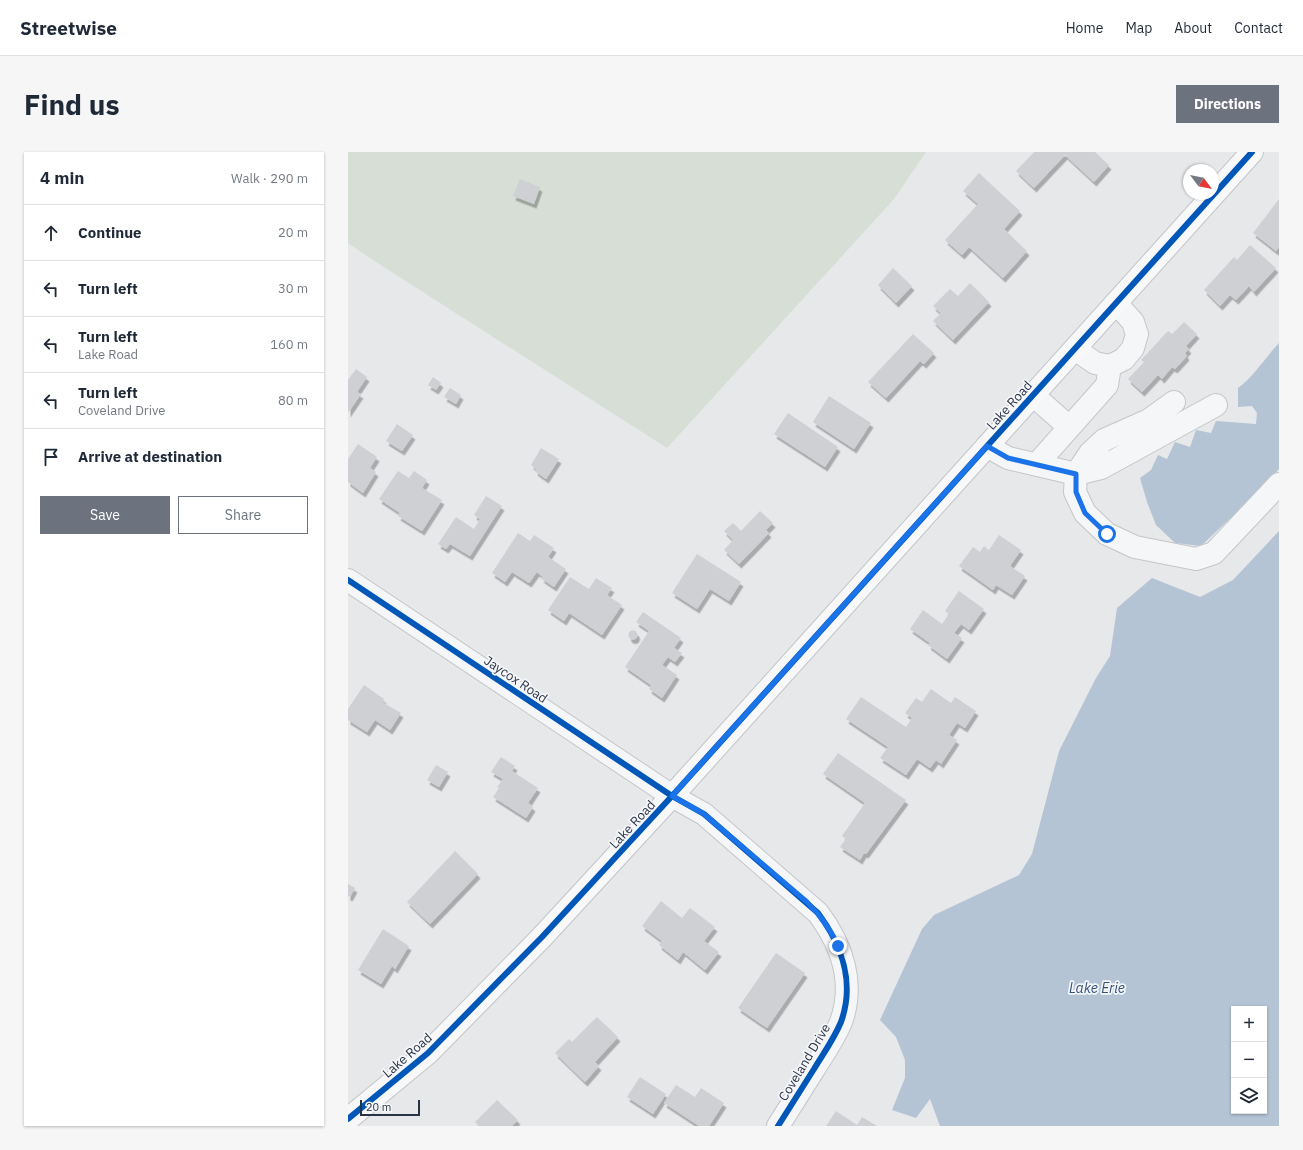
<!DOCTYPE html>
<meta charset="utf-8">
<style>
body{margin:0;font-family:"IBM Plex Sans",sans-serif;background:#f6f6f7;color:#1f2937}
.controls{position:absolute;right:12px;bottom:12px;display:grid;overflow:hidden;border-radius:0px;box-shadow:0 1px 3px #0004}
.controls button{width:36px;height:36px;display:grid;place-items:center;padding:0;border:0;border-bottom:1px solid #e0e1e3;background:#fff;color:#1f2937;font:20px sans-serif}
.compass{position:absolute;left:835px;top:12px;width:36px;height:36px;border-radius:50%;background:#fff;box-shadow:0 1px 3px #0004;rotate:122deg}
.scale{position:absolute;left:12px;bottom:10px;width:60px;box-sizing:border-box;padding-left:4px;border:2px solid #2b3445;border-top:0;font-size:11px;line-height:14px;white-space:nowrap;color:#2b3445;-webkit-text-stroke:3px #f4f6f9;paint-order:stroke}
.stop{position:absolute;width:12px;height:12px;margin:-9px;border:3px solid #1a73e8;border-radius:50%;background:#fff}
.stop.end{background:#1a73e8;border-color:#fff;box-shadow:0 1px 4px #0008}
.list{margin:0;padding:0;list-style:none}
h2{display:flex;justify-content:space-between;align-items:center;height:52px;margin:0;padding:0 16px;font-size:17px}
h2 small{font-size:13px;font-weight:400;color:#747a83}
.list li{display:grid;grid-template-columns:26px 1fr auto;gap:12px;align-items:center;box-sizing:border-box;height:56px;padding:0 16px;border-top:1px solid #e0e1e3}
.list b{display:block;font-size:15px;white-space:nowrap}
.list p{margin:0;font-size:13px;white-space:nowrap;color:#747a83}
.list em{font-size:13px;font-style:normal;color:#747a83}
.actions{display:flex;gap:8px;padding:12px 16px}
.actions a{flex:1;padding:9px 0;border:1px solid #6c737f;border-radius:0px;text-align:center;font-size:14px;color:#6c737f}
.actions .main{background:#6c737f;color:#fff}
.icon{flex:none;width:22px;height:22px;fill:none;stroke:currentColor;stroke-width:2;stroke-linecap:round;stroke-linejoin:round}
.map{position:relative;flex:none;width:931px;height:974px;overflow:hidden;border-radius:0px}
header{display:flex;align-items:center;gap:24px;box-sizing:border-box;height:56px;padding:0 20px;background:#fff;border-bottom:1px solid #e0e1e3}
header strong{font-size:19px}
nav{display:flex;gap:22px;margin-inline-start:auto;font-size:14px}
.intro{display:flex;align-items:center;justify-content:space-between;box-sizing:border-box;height:96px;padding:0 24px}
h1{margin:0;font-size:28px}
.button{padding:10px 18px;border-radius:0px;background:#6c737f;color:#fff;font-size:14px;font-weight:700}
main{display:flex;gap:24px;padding:0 24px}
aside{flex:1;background:#fff;border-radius:0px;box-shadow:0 1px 3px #0004}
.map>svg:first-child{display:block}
.green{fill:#d6ded6}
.water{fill:#b4c4d5;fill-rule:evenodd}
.building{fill:#ced0d3;filter:url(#shadow)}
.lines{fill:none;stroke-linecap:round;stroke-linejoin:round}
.minor-casing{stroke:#c4c6c8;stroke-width:24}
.major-casing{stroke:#c2c5c8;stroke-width:24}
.minor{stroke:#f5f6f7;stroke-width:22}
.major{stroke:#f8f8f8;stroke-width:22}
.cycleway-casing{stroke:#f4f6f9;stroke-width:8}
.cycleway{stroke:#0057b8;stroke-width:6}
.route{stroke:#1a73e8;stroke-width:5}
.labels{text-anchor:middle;stroke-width:3.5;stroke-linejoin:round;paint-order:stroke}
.street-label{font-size:13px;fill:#2b3445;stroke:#f4f6f9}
.water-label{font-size:14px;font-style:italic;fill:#34527a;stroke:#f4f6f9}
</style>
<header>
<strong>Streetwise</strong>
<nav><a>Home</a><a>Map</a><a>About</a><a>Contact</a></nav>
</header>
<div class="intro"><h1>Find us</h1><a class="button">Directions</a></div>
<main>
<aside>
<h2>4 min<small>Walk · 290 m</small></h2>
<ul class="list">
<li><svg class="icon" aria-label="ahead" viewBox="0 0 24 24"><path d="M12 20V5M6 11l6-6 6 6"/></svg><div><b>Continue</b></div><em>20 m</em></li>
<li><svg class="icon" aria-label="left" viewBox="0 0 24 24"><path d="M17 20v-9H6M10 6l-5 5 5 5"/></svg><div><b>Turn left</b></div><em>30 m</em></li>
<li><svg class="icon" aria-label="left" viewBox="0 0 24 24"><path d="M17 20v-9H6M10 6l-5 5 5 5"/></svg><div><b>Turn left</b><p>Lake Road</p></div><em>160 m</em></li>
<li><svg class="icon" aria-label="left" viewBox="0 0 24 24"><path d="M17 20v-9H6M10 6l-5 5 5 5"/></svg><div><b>Turn left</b><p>Coveland Drive</p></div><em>80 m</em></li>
<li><svg class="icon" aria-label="arrive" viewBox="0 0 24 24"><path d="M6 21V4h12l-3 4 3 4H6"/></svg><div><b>Arrive at destination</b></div></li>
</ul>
<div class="actions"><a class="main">Save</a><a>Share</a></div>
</aside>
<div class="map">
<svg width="931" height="974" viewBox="0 0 931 974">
<defs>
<filter id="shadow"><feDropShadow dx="2.5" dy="4.5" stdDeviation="0" flood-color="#0004"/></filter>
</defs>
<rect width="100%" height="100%" fill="#e6e8ea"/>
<!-- green -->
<path class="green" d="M 0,0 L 578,0 L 546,47 L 319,296 L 28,110 L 0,91 Z"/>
<!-- water -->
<path class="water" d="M 931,191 L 931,317 L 913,337 L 853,394 L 827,391 L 808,373 L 799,350 L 792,326 L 803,318 L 810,303 L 819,307 L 827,290 L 842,295 L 848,278 L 863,281 L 868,269 L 908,272 L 909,261 L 904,254 L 890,255 L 890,236 C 906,224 917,206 931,191 Z
M 931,379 L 931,974 L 592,974 L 582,947 L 568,966 L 544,958 L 557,926 L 557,908 L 548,885 L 532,868 L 574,777 L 586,763 L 671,723 L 684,702 L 711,599 L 748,526 L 762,504 L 769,456 L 804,426 L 852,445 L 885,428 ZM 886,857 L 916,857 L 916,959 L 886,959 Z"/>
<!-- building -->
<path class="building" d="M 686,0 L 747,0 L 761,13 L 746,30 L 717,3 L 686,36 L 668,19 Z
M 631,21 L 672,59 L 656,77 L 679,99 L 655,126 L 621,95 L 614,103 L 597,88 L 630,52 L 615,39 Z
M 172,27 L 192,35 L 186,52 L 165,44 Z
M 931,47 L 931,95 L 928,99 L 905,81 Z
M 902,93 L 928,116 L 906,140 L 901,134 L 888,148 L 882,143 L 872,154 L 856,138 L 886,105 L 889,108 Z
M 545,116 L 564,134 L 548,151 L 530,133 Z
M 622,131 L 641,150 L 605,188 L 585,169 L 593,161 L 585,154 L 602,137 L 610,144 Z
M 836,170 L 849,182 L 838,194 L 841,197 L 837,201 L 839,204 L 827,217 L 824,215 L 814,227 L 810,223 L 794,240 L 780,227 L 796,210 L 793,208 L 820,179 L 824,182 Z
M 565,182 L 586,201 L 576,212 L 572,209 L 538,246 L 520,230 Z
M 8,217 L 19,225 L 9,240 L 13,242 L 0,261 L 0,228 Z
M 85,225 L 93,231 L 88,238 L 80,233 Z
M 102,236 L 113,243 L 108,252 L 96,245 Z
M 481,244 L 523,271 L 506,297 L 465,270 Z
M 440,261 L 490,295 L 477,315 L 426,282 Z
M 49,272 L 65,283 L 54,299 L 38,289 Z
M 10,292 L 29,305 L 22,316 L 28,320 L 15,341 L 0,330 L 0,307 Z
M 193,296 L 211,307 L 198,327 L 187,319 L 188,317 L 183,313 Z
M 50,319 L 61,326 L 66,319 L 79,328 L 74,336 L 94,348 L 74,379 L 50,364 L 52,361 L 31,347 Z
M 138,344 L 154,354 L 122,404 L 102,392 L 98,397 L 90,392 L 108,365 L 126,377 L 132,367 L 126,363 Z
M 412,359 L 425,371 L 418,378 L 421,381 L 391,412 L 376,398 L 385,388 L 376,379 L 385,371 L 393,379 Z
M 170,381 L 182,389 L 186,383 L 206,396 L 200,405 L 218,417 L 206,435 L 193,426 L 195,425 L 189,420 L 181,431 L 164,420 L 157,430 L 144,421 Z
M 651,383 L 673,398 L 662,414 L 677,424 L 664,443 L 648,433 L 645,438 L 611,414 L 625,395 L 632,400 L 636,394 L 641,398 Z
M 349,402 L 393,430 L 381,449 L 362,437 L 349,457 L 324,441 Z
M 222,425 L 241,437 L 248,426 L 264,436 L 259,443 L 274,453 L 254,483 L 221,461 L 216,469 L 200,458 Z
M 611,439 L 636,457 L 621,478 L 613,472 L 606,481 L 614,486 L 599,507 L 580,493 L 582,491 L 562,477 L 575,458 L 594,472 L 601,462 L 597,459 Z
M 295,460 L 333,486 L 326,496 L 334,501 L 327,510 L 320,505 L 314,513 L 329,523 L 314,546 L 301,537 L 303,533 L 277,515 L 301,479 L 288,470 Z
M280.5 483a4.5 4.5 0 1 1 9 0a4.5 4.5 0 1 1-9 0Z
M 16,533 L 36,547 L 34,550 L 53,561 L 42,578 L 27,568 L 19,580 L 0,568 L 0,557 Z
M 583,537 L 603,551 L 607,545 L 628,559 L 617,576 L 609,571 L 601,583 L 609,588 L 593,612 L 588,608 L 582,616 L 569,607 L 558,623 L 532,606 L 540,595 L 498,567 L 513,545 L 558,575 L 564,566 L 557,561 L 568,546 L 574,550 Z
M 490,601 L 558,648 L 518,702 L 516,701 L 512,708 L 492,695 L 498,687 L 494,684 L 517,651 L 475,622 Z
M 153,605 L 167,614 L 164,619 L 190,636 L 180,651 L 185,655 L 178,666 L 145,645 L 151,636 L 149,635 L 155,627 L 143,620 Z
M 88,613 L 100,620 L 91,635 L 79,628 Z
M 107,699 L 130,722 L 82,772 L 59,750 Z
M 0,732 L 7,736 L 2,745 L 0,744 Z
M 313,749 L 334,766 L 342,756 L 367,775 L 356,789 L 371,800 L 357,818 L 335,800 L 330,808 L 311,793 L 314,789 L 294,774 Z
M 35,777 L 61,794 L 47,817 L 44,814 L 33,832 L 10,818 Z
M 428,801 L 457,821 L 419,876 L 390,856 Z
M 249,865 L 270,885 L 247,910 L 251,914 L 237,930 L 207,901 L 221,887 L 224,890 Z
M 292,925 L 318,942 L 305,962 L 279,945 Z
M 328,933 L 347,945 L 353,936 L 376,951 L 361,974 L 351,974 L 316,951 Z
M 149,948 L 170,968 L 164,974 L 131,974 L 127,970 Z
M 488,959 L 509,973 L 514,965 L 529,974 L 478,974 Z"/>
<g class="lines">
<defs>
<path id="minor" d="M 727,197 L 747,211 L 762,214 L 776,207 L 785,196 L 789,182 L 785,170 L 768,151
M 685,243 L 721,275
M 826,250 L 801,268 L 756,288 L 742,301 L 728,322 L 727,340 L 737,361 L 759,382 L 787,395 L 848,407 L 866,401 L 931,332
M 639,294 L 660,306 L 728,322 L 753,316 L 868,253
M 688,313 L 759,233 L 762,214
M 0,428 L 324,644 L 356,662 L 470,761 C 494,793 507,831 493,870 C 486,887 475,902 466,917 C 454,936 442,955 430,974"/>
<path id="major" d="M 0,967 L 80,901 L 194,785 L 324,644 L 904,0"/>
</defs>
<!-- minor casing -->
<use href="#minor" class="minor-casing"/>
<!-- major casing -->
<use href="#major" class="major-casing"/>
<!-- minor -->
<use href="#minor" class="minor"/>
<!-- major -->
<use href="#major" class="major"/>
<defs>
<path id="cycleway" d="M 0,428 L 324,644 L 356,662 L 470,761 C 494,793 507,831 493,870 C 486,887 475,902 466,917 C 454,936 442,955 430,974
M 0,967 L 80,901 L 194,785 L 324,644 L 904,0"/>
</defs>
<!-- cycleway casing -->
<use href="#cycleway" class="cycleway-casing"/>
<!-- cycleway -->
<use href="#cycleway" class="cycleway"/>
</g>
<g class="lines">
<!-- route -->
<path class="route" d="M 490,794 C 482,776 473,764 459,750 L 356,662 L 324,644 L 639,294 L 660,306 L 728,322 L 728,340 L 737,361 L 759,382"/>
</g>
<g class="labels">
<!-- street labels -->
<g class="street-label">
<text transform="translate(661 253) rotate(-48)" y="5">Lake Road</text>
<text transform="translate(168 527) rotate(34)" y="5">Jaycox Road</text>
<text transform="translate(284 672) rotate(-47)" y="5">Lake Road</text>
<text transform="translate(59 903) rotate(-41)" y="5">Lake Road</text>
<text transform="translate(456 910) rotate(-59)" y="5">Coveland Drive</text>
</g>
<!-- water labels -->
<g class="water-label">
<text x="749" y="841">Lake Erie</text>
</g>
</g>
</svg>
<div class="controls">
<button>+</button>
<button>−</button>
<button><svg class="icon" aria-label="layers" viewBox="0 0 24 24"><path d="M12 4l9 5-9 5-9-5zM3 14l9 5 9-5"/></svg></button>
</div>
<svg class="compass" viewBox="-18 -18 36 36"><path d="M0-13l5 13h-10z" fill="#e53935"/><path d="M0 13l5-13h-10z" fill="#747a83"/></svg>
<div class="scale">20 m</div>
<div class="stop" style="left:759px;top:382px"></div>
<div class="stop end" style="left:490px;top:794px"></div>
</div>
</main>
